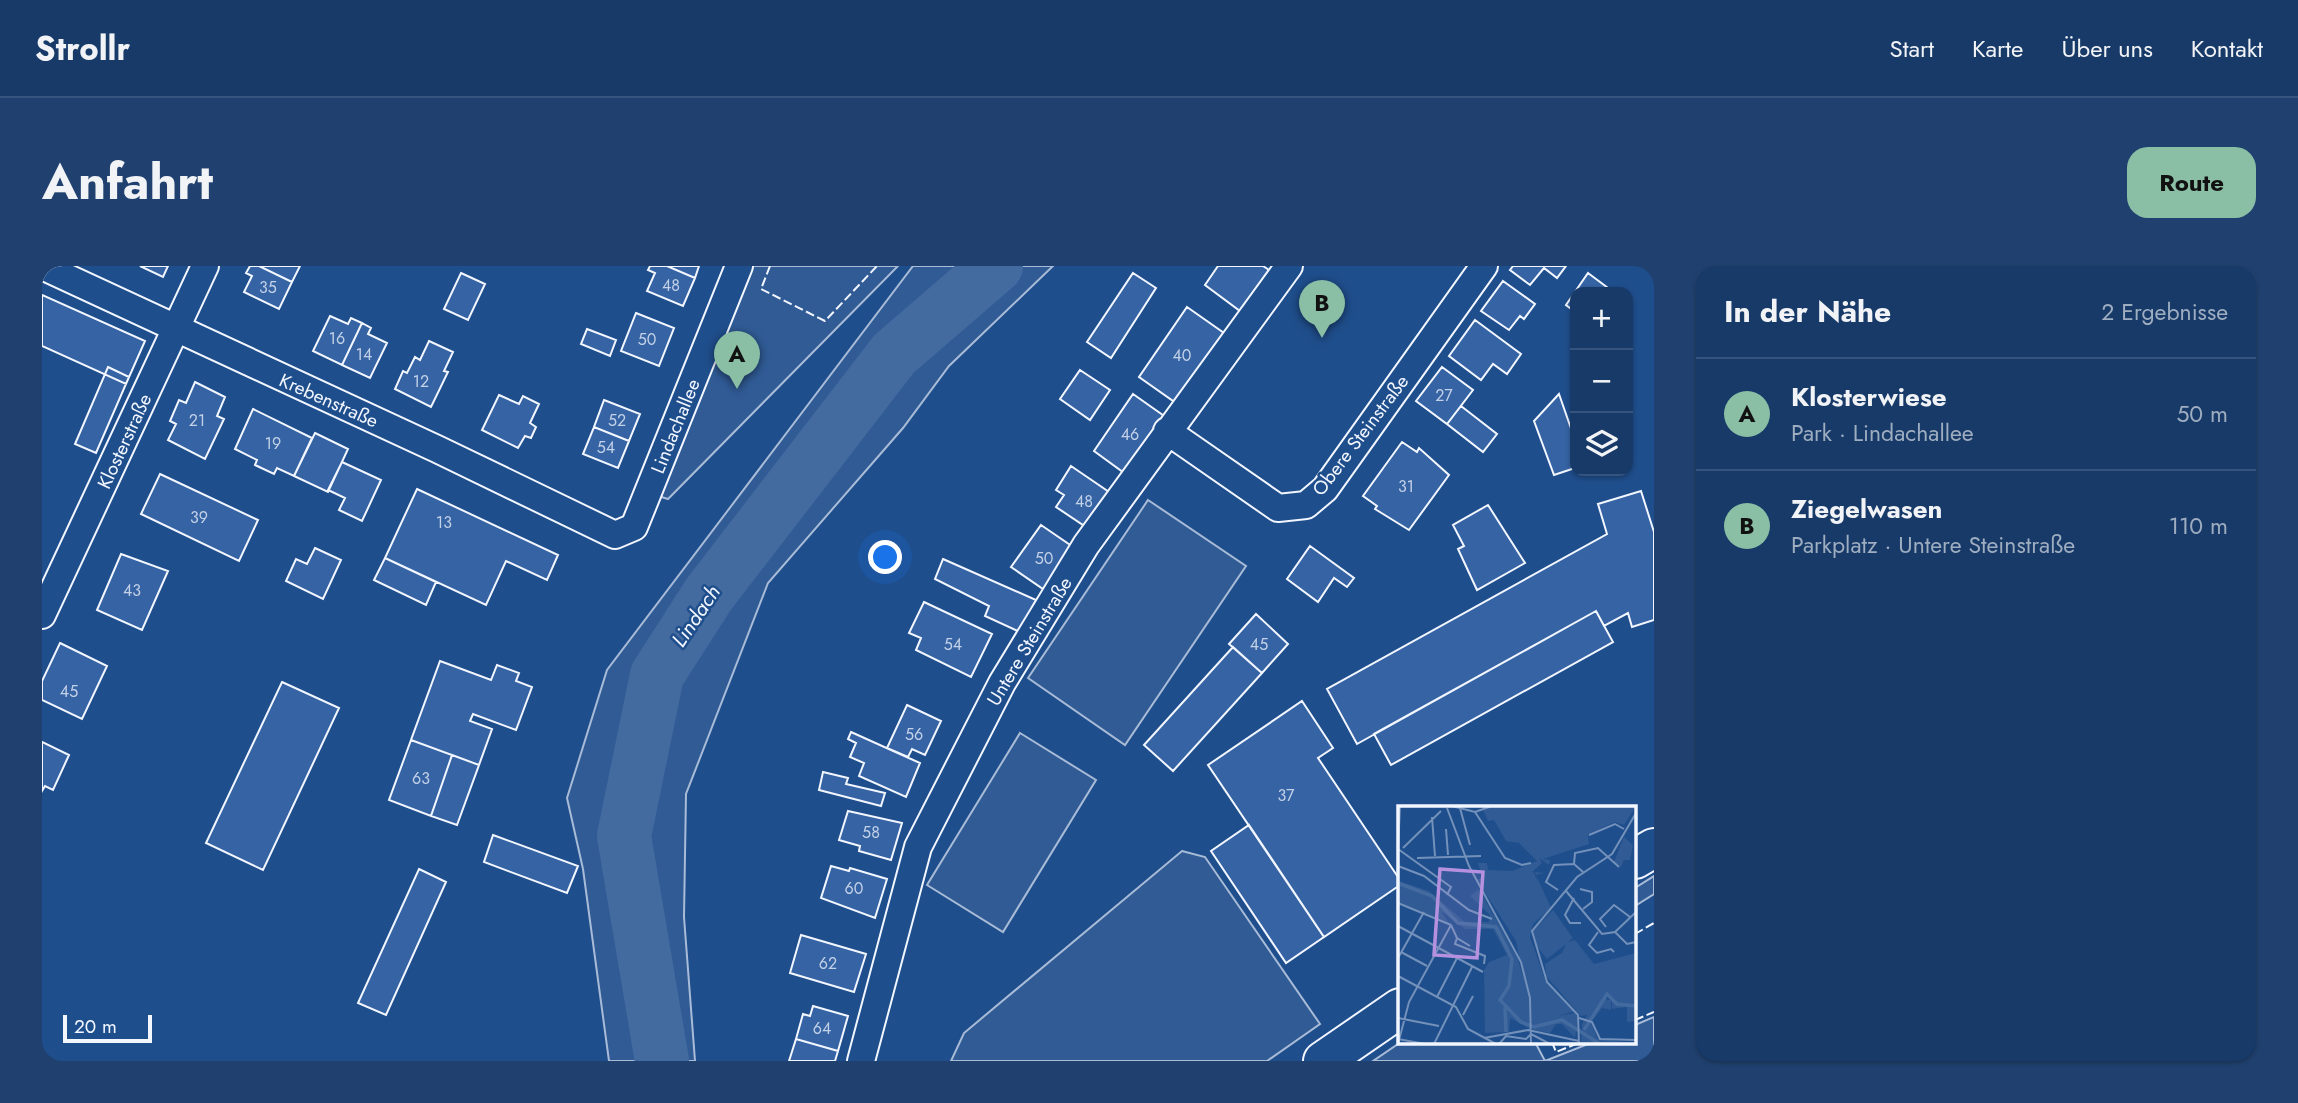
<!DOCTYPE html>
<html lang="de">
<meta charset="utf-8">
<style>
body{margin:0;font-family:Jost,sans-serif;background:#20416f;color:#f1f3f6}
.controls{position:absolute;right:21px;top:21px;display:grid;overflow:hidden;border-radius:14px;box-shadow:0 2px 5px #0004}
.controls button{width:63px;height:63px;display:grid;place-items:center;padding:0;border:0;border-bottom:2px solid #36547d;background:#173a69;color:#f1f3f6;font:35px sans-serif}
.scale{position:absolute;left:21px;bottom:18px;width:89px;box-sizing:border-box;padding-left:7px;border:4px solid #f2f6ff;border-top:0;font-size:19px;line-height:24px;white-space:nowrap;color:#f2f6ff;-webkit-text-stroke:5px #1f4e8c;paint-order:stroke}
.you{position:absolute;left:844px;top:292px;width:24px;height:24px;margin:-18px;border:5px solid #fff;border-radius:50%;background:#1a73e8;box-shadow:0 0 0 10px #1a73e833}
.badge{display:grid;place-items:center;width:46px;height:46px;border-radius:50%;background:#8abfa5;color:#111;font-size:23px;font-weight:700}
.pin{position:absolute;translate:-50% -58px;filter:drop-shadow(0 2px 4px #0008)}
.pin::after{content:'';position:absolute;top:37px;width:24px;height:21px;background:inherit;clip-path:polygon(0 0,100% 0,50% 100%)}
.list{margin:0;padding:0;list-style:none}
h2{display:flex;justify-content:space-between;align-items:center;height:91px;margin:0;padding:0 28px;font-size:30px}
h2 small{font-size:23px;font-weight:400;color:#9eadc0}
.list li{display:grid;grid-template-columns:46px 1fr auto;gap:21px;align-items:center;box-sizing:border-box;height:112px;padding:0 28px;border-top:2px solid #36547d}
.list b{display:block;font-size:26px;white-space:nowrap}
.list p{margin:0;font-size:23px;white-space:nowrap;color:#9eadc0}
.list em{font-size:23px;font-style:normal;color:#9eadc0}
.icon{flex:none;width:38px;height:38px;fill:none;stroke:currentColor;stroke-width:2;stroke-linecap:round;stroke-linejoin:round}
.map{position:relative;flex:none;width:1612px;height:795px;overflow:hidden;border-radius:21px}
header{display:flex;align-items:center;gap:42px;box-sizing:border-box;height:98px;padding:0 35px;background:#173a69;border-bottom:2px solid #36547d}
header strong{font-size:33px}
nav{display:flex;gap:38px;margin-inline-start:auto;font-size:24px}
.intro{display:flex;align-items:center;justify-content:space-between;box-sizing:border-box;height:168px;padding:0 42px}
h1{margin:0;font-size:49px}
.button{padding:18px 32px;border-radius:21px;background:#8abfa5;color:#111;font-size:24px;font-weight:700}
main{display:flex;gap:42px;padding:0 42px}
aside{flex:1;background:#173a69;border-radius:21px;box-shadow:0 2px 5px #0004}
.map>svg:first-child{display:block}
.green{fill:#305b95;stroke:#a8bbd7;stroke-width:2}
.lines{fill:none;stroke-linecap:round;stroke-linejoin:round}
.river{stroke:#446ba0;stroke-width:54}
.building{fill:#3563a3;stroke:#f2f6ff;stroke-width:2}
.minor-casing{stroke:#f2f6ff;stroke-width:30}
.primary-casing{stroke:#f2f6ff;stroke-width:42}
.minor{stroke:#1f4e8c;stroke-width:26}
.primary{stroke:#1f4e8c;stroke-width:38}
.fence{stroke:#f2f6ff;stroke-width:2;stroke-dasharray:9 3.5;stroke-linecap:butt}
.labels{text-anchor:middle;stroke-width:5;stroke-linejoin:round;paint-order:stroke}
.number-label{font-size:16px;fill:#c3d1e8}
.street-label{font-size:19px;fill:#f2f6ff;stroke:#1f4e8c}
.water-label{font-size:21px;font-style:italic;fill:#f2f6ff;stroke:#1f4e8c}
.inset-river{fill:none;stroke:#446ba0;stroke-width:3.5}
.inset-road{fill:none;stroke:#7391ba;stroke-width:2}
.view{fill:#b691df;fill-opacity:0.15;stroke:#b691df;stroke-width:3.5}
.inset-edge{fill:none;stroke:#f2f6ff;stroke-width:3.5}
</style>
<header>
<strong>Strollr</strong>
<nav><a>Start</a><a>Karte</a><a>Über uns</a><a>Kontakt</a></nav>
</header>
<div class="intro"><h1>Anfahrt</h1><a class="button">Route</a></div>
<main>
<div class="map">
<svg width="1612" height="795" viewBox="0 0 1612 795">
<rect width="100%" height="100%" fill="#1f4e8c"/>
<!-- green -->
<path class="green" d="M 702,0 L 856,0 L 626,233 L 613,229 Z
M 871,0 L 1011,0 L 907,100 L 861,162 L 726,317 L 644,528 L 642,651 L 653,795 L 567,795 L 541,603 L 525,532 L 565,404 Z
M 1106,234 L 1204,300 L 1083,479 L 986,412 Z
M 978,467 L 1054,514 L 961,666 L 885,619 Z
M 1140,585 L 1163,591 L 1278,758 L 1225,795 L 909,795 L 922,767 Z
M 1612,610 L 1612,628 L 1593,640 L 1593,622 Z
M 1612,751 L 1612,795 L 1331,795 L 1359,776 L 1493,776 L 1503,795 L 1551,776 L 1593,776 L 1593,759 Z"/>
<g class="lines">
<!-- river -->
<path class="river" d="M 620,795 L 582,570 L 615,409 L 667,328 L 852,88 L 954,0"/>
</g>
<!-- building -->
<path class="building" d="M 98,0 L 126,0 L 121,11 Z
M 208,0 L 217,0 L 250,16 L 237,43 L 202,26 L 210,10 L 204,7 Z
M 217,0 L 258,0 L 250,16 Z
M 608,0 L 625,0 L 653,12 L 641,40 L 605,25 L 613,7 L 606,4 Z
M 625,0 L 657,0 L 653,12 Z
M 1176,0 L 1221,0 L 1227,4 L 1198,45 L 1163,19 Z
M 1471,0 L 1524,0 L 1515,12 L 1502,2 L 1488,19 L 1468,4 Z
M 419,7 L 443,18 L 426,54 L 402,43 Z
M 1091,7 L 1114,22 L 1069,92 L 1045,76 Z
M 1546,7 L 1566,22 L 1563,26 L 1533,26 L 1533,46 L 1524,39 Z
M 1461,15 L 1493,38 L 1482,53 L 1478,50 L 1467,64 L 1439,45 Z
M 0,29 L 103,75 L 84,118 L 0,80 Z
M 1145,41 L 1182,67 L 1134,137 L 1097,111 Z
M 594,47 L 632,62 L 617,100 L 579,85 Z
M 288,50 L 306,58 L 309,52 L 320,57 L 300,99 L 271,85 Z
M 1433,54 L 1479,88 L 1465,108 L 1451,98 L 1439,114 L 1407,90 Z
M 320,57 L 329,62 L 326,68 L 345,77 L 328,112 L 300,99 Z
M 545,63 L 574,74 L 568,90 L 539,78 Z
M 387,75 L 411,86 L 402,105 L 406,106 L 389,141 L 353,123 L 361,105 L 365,107 L 373,91 L 378,94 Z
M 66,101 L 87,111 L 54,187 L 33,178 Z
M 1400,101 L 1431,124 L 1405,158 L 1374,135 Z
M 1038,104 L 1068,124 L 1048,154 L 1018,133 Z
M 153,116 L 183,131 L 175,150 L 182,153 L 163,193 L 126,174 L 134,158 L 128,155 L 137,134 L 144,137 Z
M 1091,128 L 1125,152 L 1085,209 L 1052,185 Z
M 1517,128 L 1533,174 L 1533,202 L 1512,209 L 1492,155 Z
M 457,129 L 477,138 L 481,130 L 497,138 L 488,157 L 494,161 L 489,172 L 483,170 L 476,182 L 440,164 Z
M 562,134 L 598,148 L 587,175 L 552,161 Z
M 1419,140 L 1455,168 L 1441,186 L 1405,158 Z
M 211,143 L 270,172 L 252,210 L 235,202 L 232,208 L 213,199 L 215,194 L 193,183 Z
M 552,161 L 587,175 L 576,202 L 541,188 Z
M 273,167 L 306,183 L 286,226 L 252,210 Z
M 1360,176 L 1375,186 L 1377,182 L 1407,209 L 1367,264 L 1333,243 L 1335,240 L 1321,230 Z
M 300,196 L 339,214 L 320,255 L 297,244 L 303,232 L 286,224 Z
M 1029,200 L 1070,228 L 1047,263 L 1014,241 L 1022,229 L 1014,224 Z
M 118,208 L 216,254 L 197,295 L 99,248 Z
M 375,223 L 516,289 L 505,314 L 464,295 L 444,339 L 343,292 Z
M 1599,225 L 1612,266 L 1612,354 L 1590,361 L 1586,347 L 1562,360 L 1554,345 L 1315,478 L 1285,423 L 1565,268 L 1556,238 Z
M 1446,239 L 1483,297 L 1435,324 L 1416,283 L 1422,280 L 1411,259 Z
M 999,259 L 1034,283 L 1004,325 L 969,301 Z
M 1268,280 L 1312,312 L 1305,321 L 1292,312 L 1276,336 L 1245,313 Z
M 273,282 L 299,294 L 281,333 L 244,315 L 254,293 L 265,298 Z
M 79,288 L 126,305 L 100,364 L 55,344 Z
M 343,292 L 394,316 L 384,339 L 332,314 Z
M 901,293 L 994,334 L 978,366 L 943,350 L 947,340 L 893,313 Z
M 882,336 L 950,368 L 929,411 L 874,384 L 879,372 L 867,367 Z
M 1554,345 L 1571,376 L 1349,499 L 1332,468 Z
M 1214,348 L 1246,378 L 1220,407 L 1187,378 Z
M 18,377 L 65,400 L 40,453 L 0,434 L 0,415 Z
M 1191,381 L 1220,407 L 1131,505 L 1102,479 Z
M 398,395 L 449,414 L 455,399 L 477,407 L 474,415 L 490,421 L 474,464 L 431,448 L 428,455 L 450,463 L 437,499 L 369,474 Z
M 240,416 L 297,442 L 221,604 L 164,577 Z
M 1260,435 L 1291,482 L 1276,492 L 1358,614 L 1358,619 L 1282,671 L 1166,499 Z
M 865,439 L 899,455 L 883,489 L 870,483 L 866,491 L 845,482 Z
M 809,466 L 878,497 L 864,531 L 817,510 L 822,497 L 808,491 L 814,477 L 806,473 Z
M 369,474 L 410,489 L 389,550 L 347,534 Z
M 0,476 L 27,489 L 11,524 L 3,520 L 0,525 Z
M 410,489 L 437,499 L 415,559 L 389,550 Z
M 781,506 L 806,512 L 804,518 L 843,527 L 839,540 L 777,524 Z
M 806,545 L 860,557 L 849,594 L 817,585 L 818,580 L 797,574 Z
M 1207,559 L 1282,671 L 1244,697 L 1169,585 Z
M 451,569 L 536,600 L 525,627 L 442,596 Z
M 789,600 L 807,605 L 808,602 L 845,613 L 833,652 L 779,632 Z
M 377,603 L 404,616 L 344,749 L 316,737 Z
M 759,669 L 824,688 L 812,726 L 748,707 Z
M 771,740 L 806,750 L 796,785 L 754,773 L 761,748 L 768,750 Z
M 754,773 L 796,785 L 793,795 L 747,795 Z"/>
<g class="lines">
<defs>
<path id="minor" d="M 0,0 L 395,183 L 573,269 L 592,261 L 697,0
M 1125,165 L 1236,242 L 1264,239 L 1283,223 L 1442,0
M 0,349 L 163,0
M 819,795 L 876,581 L 960,417 L 1044,279 L 1247,0"/>
<path id="primary" d="M 1593,593 L 1612,582
M 1281,795 L 1358,742"/>
</defs>
<!-- minor casing -->
<use href="#minor" class="minor-casing"/>
<!-- primary casing -->
<use href="#primary" class="primary-casing"/>
<!-- minor -->
<use href="#minor" class="minor"/>
<!-- primary -->
<use href="#primary" class="primary"/>
<!-- fence -->
<path class="fence" d="M 728,0 L 719,23 L 783,55 L 835,0
M 1593,668 L 1612,657
M 1593,754 L 1612,746
M 1510,776 L 1514,786 L 1539,776"/>
</g>
<g class="labels">
<!-- number labels -->
<g class="number-label">
<text x="629" y="25">48</text>
<text x="226" y="27">35</text>
<text x="295" y="78">16</text>
<text x="605" y="79">50</text>
<text x="322" y="94">14</text>
<text x="1140" y="95">40</text>
<text x="379" y="121">12</text>
<text x="1402" y="135">27</text>
<text x="155" y="160">21</text>
<text x="575" y="160">52</text>
<text x="1088" y="174">46</text>
<text x="231" y="183">19</text>
<text x="564" y="187">54</text>
<text x="1364" y="226">31</text>
<text x="1042" y="241">48</text>
<text x="157" y="257">39</text>
<text x="402" y="262">13</text>
<text x="1002" y="298">50</text>
<text x="90" y="330">43</text>
<text x="911" y="384">54</text>
<text x="1217" y="384">45</text>
<text x="27" y="431">45</text>
<text x="872" y="474">56</text>
<text x="379" y="518">63</text>
<text x="1244" y="535">37</text>
<text x="829" y="572">58</text>
<text x="812" y="628">60</text>
<text x="786" y="703">62</text>
<text x="780" y="768">64</text>
</g>
<!-- street labels -->
<g class="street-label">
<text transform="translate(287 134) rotate(24)" y="7">Krebenstraße</text>
<text transform="translate(633 160) rotate(-68)" y="7">Lindachallee</text>
<text transform="translate(1318 169) rotate(-53)" y="7">Obere Steinstraße</text>
<text transform="translate(82 175) rotate(-65)" y="7">Klosterstraße</text>
<text transform="translate(987 375) rotate(-59)" y="7">Untere Steinstraße</text>
</g>
<!-- water labels -->
<g class="water-label">
<text transform="translate(654 350) rotate(-56)" y="7">Lindach</text>
</g>
</g>
<!-- overview -->
<g transform="translate(1356 540)">
<rect width="238" height="238" fill="#1f4e8c"/>
<path d="M 98,0 L 238,0 L 226,19 L 217,16 L 190,28 L 191,38 L 145,53 L 152,54 L 151,59 L 141,52 L 144,57 L 135,65 L 140,76 L 137,66 L 147,67 L 138,69 L 153,102 L 135,118 L 132,131 L 148,176 L 177,205 L 160,210 L 177,207 L 180,212 L 177,232 L 164,218 L 158,218 L 152,227 L 135,224 L 118,135 L 79,74 L 84,71 L 80,57 L 89,57 L 90,64 L 114,65 L 139,55 L 121,37 L 108,35 L 96,14 L 90,15 L 85,4 ZM 228,25 L 226,31 L 235,39 L 232,54 L 226,54 L 223,61 L 216,56 ZM 0,75 L 31,85 L 67,116 L 91,116 L 92,109 L 72,90 L 81,83 L 120,153 L 131,194 L 132,223 L 112,212 L 111,226 L 87,227 L 86,164 L 91,156 L 109,149 L 95,123 L 67,123 L 43,105 L 51,117 L 0,96 ZM 155,104 L 175,132 L 170,136 L 177,134 L 196,158 L 238,147 L 238,215 L 229,216 L 229,201 L 214,203 L 214,193 L 209,190 L 206,193 L 213,194 L 213,204 L 204,202 L 193,216 L 199,232 L 238,238 L 183,238 L 184,218 L 189,209 L 183,210 L 148,170 L 147,158 L 164,147 L 168,138 L 149,153 L 137,138 L 135,125 Z" fill="#305b95"/>
<path class="inset-river" d="M 0,77 L 34,90 L 60,117 L 98,121 L 114,153 L 111,180 L 102,194 L 123,216 L 136,221 L 164,214 L 202,238M 107,201 L 108,226M 186,224 L 209,188 L 219,198 L 238,200"/>
<path class="inset-road" d="M 54,0 L 77,6 L 94,0M 49,2 L 71,60 L 123,156 L 132,192 L 133,238M 62,2 L 72,39M 77,6 L 107,52 L 124,59 L 133,57M 34,11 L 37,50M 48,23 L 50,49M 191,29 L 217,18 L 226,23M 5,42 L 43,5M 0,43 L 53,81 L 49,89M 0,43 L 2,0M 19,52 L 83,50M 176,58 L 177,47 L 200,42 L 221,61M 0,60 L 26,70 L 71,104 L 94,113M 182,83 L 194,86 L 194,96 L 185,103M 160,84 L 148,76 L 156,59 L 176,58 L 185,66M 168,85 L 204,128 L 217,126 L 238,106M 176,92 L 167,109 L 172,117 L 183,117M 0,97 L 53,119M 53,119 L 59,132 L 72,140M 0,120 L 85,166M 208,121 L 202,113 L 216,99 L 232,111M 200,126 L 191,139 L 199,147 L 213,143 L 216,146M 217,126 L 229,138 L 238,136M 59,132 L 57,138 L 87,150 L 86,158M 3,146 L 29,160M 0,152 L 26,106M 0,170 L 58,201 L 70,223 L 98,238M 39,191 L 59,152M 65,209 L 75,190M 0,212 L 41,220M 181,212 L 194,216 L 202,233 L 238,234M 133,228 L 152,238M 86,232 L 130,224 L 181,235M 0,233 L 27,238M 0,238 L 11,196 L 53,119M 36,238 L 74,161M 101,238 L 108,230 L 128,233 L 133,228M 181,238 L 180,209 L 149,176 L 134,125 L 179,71 L 214,48 L 238,7"/>
<path class="view" d="M 42,63 L 85,66 L 79,152 L 36,149 Z"/>
<rect width="238" height="238" class="inset-edge"/>
</g>
</svg>
<div class="controls">
<button>+</button>
<button>−</button>
<button><svg class="icon" aria-label="layers" viewBox="0 0 24 24"><path d="M12 4l9 5-9 5-9-5zM3 14l9 5 9-5"/></svg></button>
</div>
<div class="scale">20 m</div>
<div class="you"></div>
<div class="pin badge" style="left:695px;top:123px">A</div>
<div class="pin badge" style="left:1280px;top:72px">B</div>
</div>
<aside>
<h2>In der Nähe<small>2 Ergebnisse</small></h2>
<ul class="list">
<li><span class="badge">A</span><div><b>Klosterwiese</b><p>Park · Lindachallee</p></div><em>50 m</em></li>
<li><span class="badge">B</span><div><b>Ziegelwasen</b><p>Parkplatz · Untere Steinstraße</p></div><em>110 m</em></li>
</ul>
</aside>
</main>
